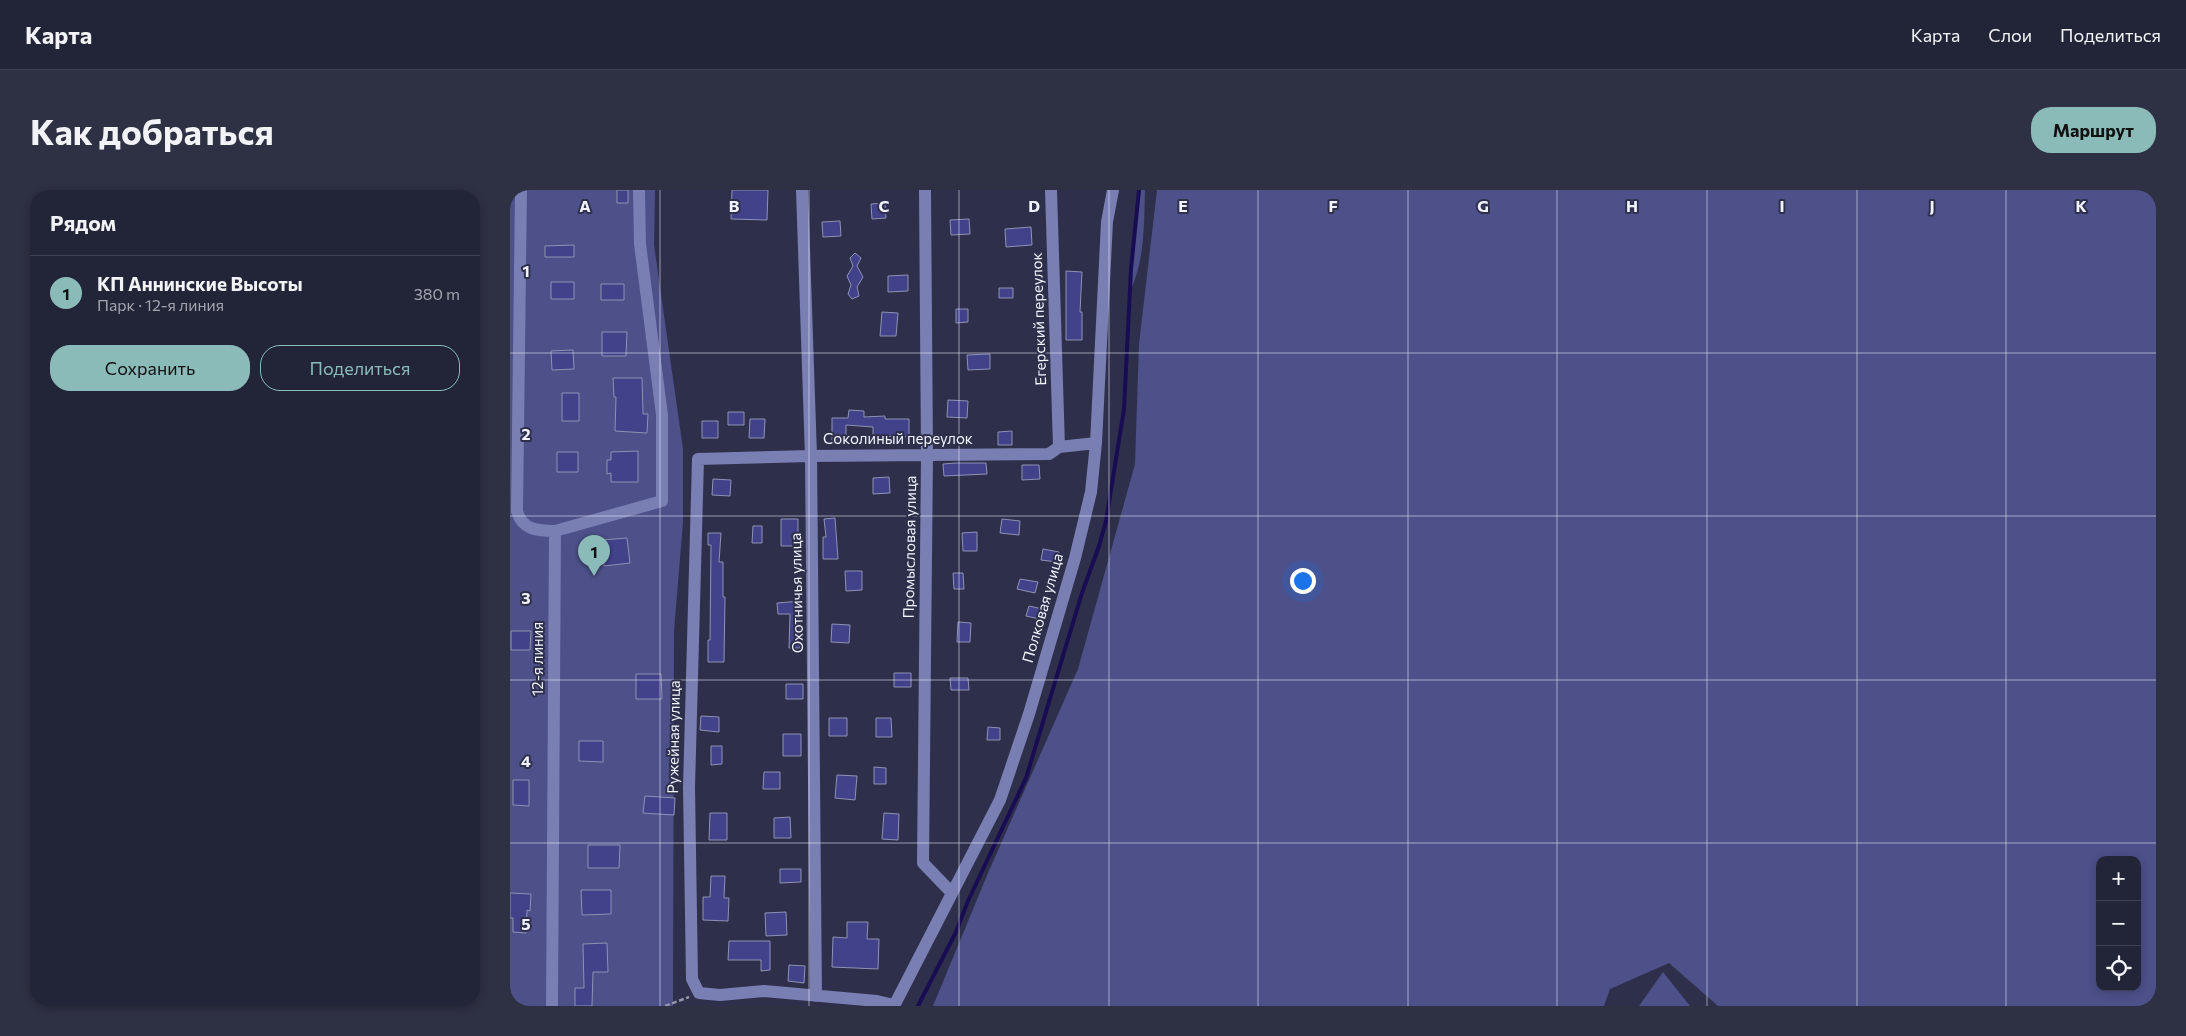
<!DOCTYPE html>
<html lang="ru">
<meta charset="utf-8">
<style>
body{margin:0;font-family:Commissioner,sans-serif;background:#2e3043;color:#f1f3f6}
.controls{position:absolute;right:15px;bottom:15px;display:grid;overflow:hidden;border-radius:10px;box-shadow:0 2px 8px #0003}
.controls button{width:45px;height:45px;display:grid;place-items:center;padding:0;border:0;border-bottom:1px solid #3f4153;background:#222438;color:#f1f3f6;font:25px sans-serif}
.you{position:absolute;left:792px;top:390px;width:18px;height:18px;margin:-12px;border:4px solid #fff;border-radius:50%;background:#1a73e8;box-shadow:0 0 0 8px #1a73e833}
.badge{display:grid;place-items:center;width:32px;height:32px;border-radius:50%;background:#8bbbb9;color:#111;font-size:16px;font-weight:700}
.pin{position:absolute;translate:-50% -41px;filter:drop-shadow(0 1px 2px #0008)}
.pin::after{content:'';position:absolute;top:26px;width:18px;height:15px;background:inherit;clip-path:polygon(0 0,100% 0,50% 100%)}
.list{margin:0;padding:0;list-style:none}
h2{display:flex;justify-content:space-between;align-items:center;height:65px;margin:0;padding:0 20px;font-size:21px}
h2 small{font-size:16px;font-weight:400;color:#a2a4ae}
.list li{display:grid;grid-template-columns:32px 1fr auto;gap:15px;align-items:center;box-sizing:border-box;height:75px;padding:0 20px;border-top:1px solid #3f4153}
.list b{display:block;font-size:19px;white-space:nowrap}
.list p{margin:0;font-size:16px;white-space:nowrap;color:#a2a4ae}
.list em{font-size:16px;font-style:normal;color:#a2a4ae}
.actions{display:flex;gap:10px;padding:15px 20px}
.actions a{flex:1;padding:11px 0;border:1px solid #8bbbb9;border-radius:20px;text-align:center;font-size:18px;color:#8bbbb9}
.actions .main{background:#8bbbb9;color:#111}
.icon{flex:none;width:28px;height:28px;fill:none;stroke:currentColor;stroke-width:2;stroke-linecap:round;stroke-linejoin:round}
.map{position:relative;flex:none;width:1646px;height:816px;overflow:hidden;border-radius:20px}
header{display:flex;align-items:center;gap:30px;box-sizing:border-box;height:70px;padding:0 25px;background:#222438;border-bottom:1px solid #3f4153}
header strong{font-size:24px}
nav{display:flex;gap:28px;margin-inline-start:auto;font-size:18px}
.intro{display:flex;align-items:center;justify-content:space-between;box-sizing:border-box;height:120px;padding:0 30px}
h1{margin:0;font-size:35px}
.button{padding:12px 22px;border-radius:20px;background:#8bbbb9;color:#111;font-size:18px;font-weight:700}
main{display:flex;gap:30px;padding:0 30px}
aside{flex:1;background:#222438;border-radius:20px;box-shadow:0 2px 8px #0003}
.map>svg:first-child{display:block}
.green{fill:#4d5089;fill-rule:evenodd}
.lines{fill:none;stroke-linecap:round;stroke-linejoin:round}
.stream{stroke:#180d53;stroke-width:4}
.building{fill:#42428b;stroke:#8e92b2}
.path{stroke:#9395a8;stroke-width:2.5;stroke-dasharray:5 2.5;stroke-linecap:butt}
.minor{stroke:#797eb3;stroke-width:12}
.grid{fill:none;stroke:#f1f3fe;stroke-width:1;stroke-opacity:0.55}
.labels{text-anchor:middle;stroke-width:4;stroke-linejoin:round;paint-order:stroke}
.street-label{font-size:15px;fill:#f1f3fe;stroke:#2e304b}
.grid-label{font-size:16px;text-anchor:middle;font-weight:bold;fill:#f1f3fe;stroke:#2e304b;stroke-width:4;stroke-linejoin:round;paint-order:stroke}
</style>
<header>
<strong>Карта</strong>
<nav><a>Карта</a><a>Слои</a><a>Поделиться</a></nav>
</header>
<div class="intro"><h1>Как добраться</h1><a class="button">Маршрут</a></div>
<main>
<aside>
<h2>Рядом<small></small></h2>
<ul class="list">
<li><span class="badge">1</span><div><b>КП Аннинские Высоты</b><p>Парк · 12-я линия</p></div><em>380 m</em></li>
</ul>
<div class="actions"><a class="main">Сохранить</a><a>Поделиться</a></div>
</aside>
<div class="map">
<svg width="1646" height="816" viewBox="0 0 1646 816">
<rect width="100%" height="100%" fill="#2e304b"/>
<!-- green -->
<path class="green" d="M 0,0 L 145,0 L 144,55 L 173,259 L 173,332 L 164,441 L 163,816 L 0,816 Z
M 628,0 L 635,0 C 634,33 635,71 620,101 Z
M 647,0 L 1646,0 L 1646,816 L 1208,816 L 1159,773 L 1100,799 L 1094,816 L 423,816 L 478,683 L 568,479 L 625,274 L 629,154 ZM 1590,670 L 1627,670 L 1627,797 L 1590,797 Z
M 1153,782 L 1180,816 L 1129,816 Z"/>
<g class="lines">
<!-- stream -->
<path class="stream" d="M 408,816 L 446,742 L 458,711 L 516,588 L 572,403 L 589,356 L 596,331 L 614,219 L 621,79 L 629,0"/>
</g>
<!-- building -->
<path class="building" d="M 107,0 L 118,0 L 118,13 L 107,13 Z
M 222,0 L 258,0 L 257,30 L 221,29 Z
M 375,13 L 376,28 L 362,29 L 361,14 Z
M 459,29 L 460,44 L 441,45 L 440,30 Z
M 330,31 L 331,46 L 313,47 L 312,32 Z
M 521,37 L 522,55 L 496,57 L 495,39 Z
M 64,55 L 64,67 L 35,67 L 35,56 Z
M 345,63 L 351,68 L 347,76 L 353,87 L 347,97 L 349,106 L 342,109 L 338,104 L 341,95 L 337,86 L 343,76 L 340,68 Z
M 556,81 L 572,82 L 570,122 L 572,122 L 572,150 L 556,150 Z
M 398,85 L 398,101 L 378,102 L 378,86 Z
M 41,92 L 64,92 L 64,109 L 41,109 Z
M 91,94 L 114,94 L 114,110 L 91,110 Z
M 489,98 L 503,98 L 503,108 L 489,108 Z
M 446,119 L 458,119 L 458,132 L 446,133 Z
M 372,122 L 388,123 L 386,146 L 370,146 Z
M 92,142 L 117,142 L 116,166 L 92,166 Z
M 63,160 L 64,179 L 42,180 L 41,161 Z
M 480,164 L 480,179 L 458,180 L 457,165 Z
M 103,188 L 132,188 L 133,224 L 138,224 L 137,243 L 105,241 L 106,207 L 104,207 Z
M 52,203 L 69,203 L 69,231 L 52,231 Z
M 438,210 L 458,211 L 457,228 L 437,227 Z
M 339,220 L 354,221 L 354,227 L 375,226 L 375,229 L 399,229 L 399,247 L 363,246 L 363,237 L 336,235 L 336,250 L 322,250 L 322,228 L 338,228 Z
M 218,222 L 234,222 L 234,235 L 218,235 Z
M 240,229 L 255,229 L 254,248 L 239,248 Z
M 192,231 L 208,231 L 208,248 L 192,248 Z
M 502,241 L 502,255 L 488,255 L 488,242 Z
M 128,261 L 128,292 L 101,292 L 101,283 L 97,284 L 97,270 L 101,270 L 101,262 Z
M 47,262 L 68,262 L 68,282 L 47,282 Z
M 446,273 L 476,273 L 477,284 L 434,286 L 433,274 Z
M 512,275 L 529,275 L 530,289 L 512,290 Z
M 379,287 L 380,303 L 363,304 L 363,288 Z
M 203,289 L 221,290 L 220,306 L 202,305 Z
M 325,328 L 328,369 L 313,369 L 313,347 L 316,347 L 314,329 Z
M 271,329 L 288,329 L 288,356 L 271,356 Z
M 492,329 L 510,331 L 509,345 L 490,343 Z
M 243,336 L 252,336 L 252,353 L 242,353 Z
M 467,342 L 467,361 L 453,361 L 452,343 Z
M 198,343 L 211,343 L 209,372 L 213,372 L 213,407 L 215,407 L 214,472 L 198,472 L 198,450 L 200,450 L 201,355 L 198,355 Z
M 117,348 L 120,373 L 94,376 L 92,350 Z
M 533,359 L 549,362 L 547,372 L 531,370 Z
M 335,381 L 352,381 L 352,400 L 336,401 Z
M 443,383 L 453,383 L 454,399 L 444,399 Z
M 510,389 L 528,392 L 525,403 L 507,399 Z
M 290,411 L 290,458 L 279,458 L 280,424 L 268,424 L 267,413 Z
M 519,416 L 537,420 L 534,430 L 516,426 Z
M 448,432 L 461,433 L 460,452 L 447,452 Z
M 322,434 L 340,435 L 339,453 L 321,452 Z
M 1,441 L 21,441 L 20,460 L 1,460 Z
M 384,483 L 401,483 L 401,497 L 384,497 Z
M 126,484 L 151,484 L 152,509 L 126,509 Z
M 440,488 L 458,488 L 459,500 L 441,500 Z
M 276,494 L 293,494 L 293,509 L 276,509 Z
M 191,526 L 209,527 L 209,542 L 190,540 Z
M 319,528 L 337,528 L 337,546 L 319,546 Z
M 366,528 L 381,528 L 382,547 L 366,547 Z
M 478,537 L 490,538 L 490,550 L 477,550 Z
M 273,544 L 291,544 L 291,566 L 273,566 Z
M 69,551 L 93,551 L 93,572 L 69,571 Z
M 201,556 L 212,556 L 212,574 L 201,575 Z
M 364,577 L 376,578 L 376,594 L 364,594 Z
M 254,582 L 270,582 L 270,599 L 253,599 Z
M 327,585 L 347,586 L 345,610 L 325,608 Z
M 3,590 L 19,590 L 19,616 L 3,615 Z
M 135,606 L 165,608 L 164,625 L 133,623 Z
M 200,623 L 217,623 L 217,650 L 199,650 Z
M 374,623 L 389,624 L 388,650 L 372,649 Z
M 280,627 L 281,648 L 264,648 L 264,628 Z
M 78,655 L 110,655 L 109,678 L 78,678 Z
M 270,679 L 291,679 L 291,692 L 270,693 Z
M 201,686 L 215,686 L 214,708 L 219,708 L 218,731 L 193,730 L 193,707 L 200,707 Z
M 71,700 L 101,700 L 101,724 L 72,725 Z
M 0,703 L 21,704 L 20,721 L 17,720 L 16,743 L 3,742 L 3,728 L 0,728 Z
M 276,722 L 277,745 L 256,746 L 255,723 Z
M 337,732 L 358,732 L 357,749 L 369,749 L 368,779 L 322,777 L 323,747 L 337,748 Z
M 219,751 L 260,751 L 260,780 L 251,781 L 251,770 L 218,770 Z
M 97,753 L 98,782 L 83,782 L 82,816 L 65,816 L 65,798 L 74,798 L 73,754 Z
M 279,775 L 295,776 L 294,793 L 278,791 Z"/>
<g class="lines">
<!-- path -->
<path class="path" d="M 155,816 L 179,807"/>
<!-- minor -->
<path class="minor" d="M 11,0 L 7,321 C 12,340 28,341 45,341 L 42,816
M 292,0 L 301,266 L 306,806
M 415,0 L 417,265 L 413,673 L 442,703
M 541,0 L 549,257
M 45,341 L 152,311 L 152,225 L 130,54 L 129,0
M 384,815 L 367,811 L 254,801 L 210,805 L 189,803 L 182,789 L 179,597 L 188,269 L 301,266 L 539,264 L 549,257 L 586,253
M 384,816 L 490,610 L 519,524 L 565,368 L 581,302 L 586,253 L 597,32 L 603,0"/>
</g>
<!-- grid -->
<path class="grid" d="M 150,0 L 150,816M 299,0 L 299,816M 449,0 L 449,816M 599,0 L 599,816M 748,0 L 748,816M 898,0 L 898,816M 1047,0 L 1047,816M 1197,0 L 1197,816M 1347,0 L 1347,816M 1496,0 L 1496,816M 0,163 L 1646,163M 0,326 L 1646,326M 0,490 L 1646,490M 0,653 L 1646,653"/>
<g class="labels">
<!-- street labels -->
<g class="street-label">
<text transform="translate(529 129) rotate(-92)" y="5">Егерский переулок</text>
<text x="388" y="254">Соколиный переулок</text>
<text transform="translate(400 357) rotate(-89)" y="5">Промысловая улица</text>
<text transform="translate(287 403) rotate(-91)" y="5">Охотничья улица</text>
<text transform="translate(533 418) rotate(-74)" y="5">Полковая улица</text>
<text transform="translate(28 469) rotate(-90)" y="5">12-я линия</text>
<text transform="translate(164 547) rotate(-89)" y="5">Ружейная улица</text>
</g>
</g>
<g class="grid-label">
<text x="75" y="22">A</text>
<text x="224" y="22">B</text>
<text x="374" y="22">C</text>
<text x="524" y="22">D</text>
<text x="673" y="22">E</text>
<text x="823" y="22">F</text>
<text x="973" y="22">G</text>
<text x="1122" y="22">H</text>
<text x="1272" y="22">I</text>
<text x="1422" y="22">J</text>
<text x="1571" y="22">K</text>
<text x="16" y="87">1</text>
<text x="16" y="250">2</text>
<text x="16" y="414">3</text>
<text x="16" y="577">4</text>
<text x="16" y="740">5</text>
</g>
</svg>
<div class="controls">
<button>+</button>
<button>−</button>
<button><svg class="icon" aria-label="locate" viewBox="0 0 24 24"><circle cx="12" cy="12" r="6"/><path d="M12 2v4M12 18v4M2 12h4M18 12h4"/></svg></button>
</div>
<div class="you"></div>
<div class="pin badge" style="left:84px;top:386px">1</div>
</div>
</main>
